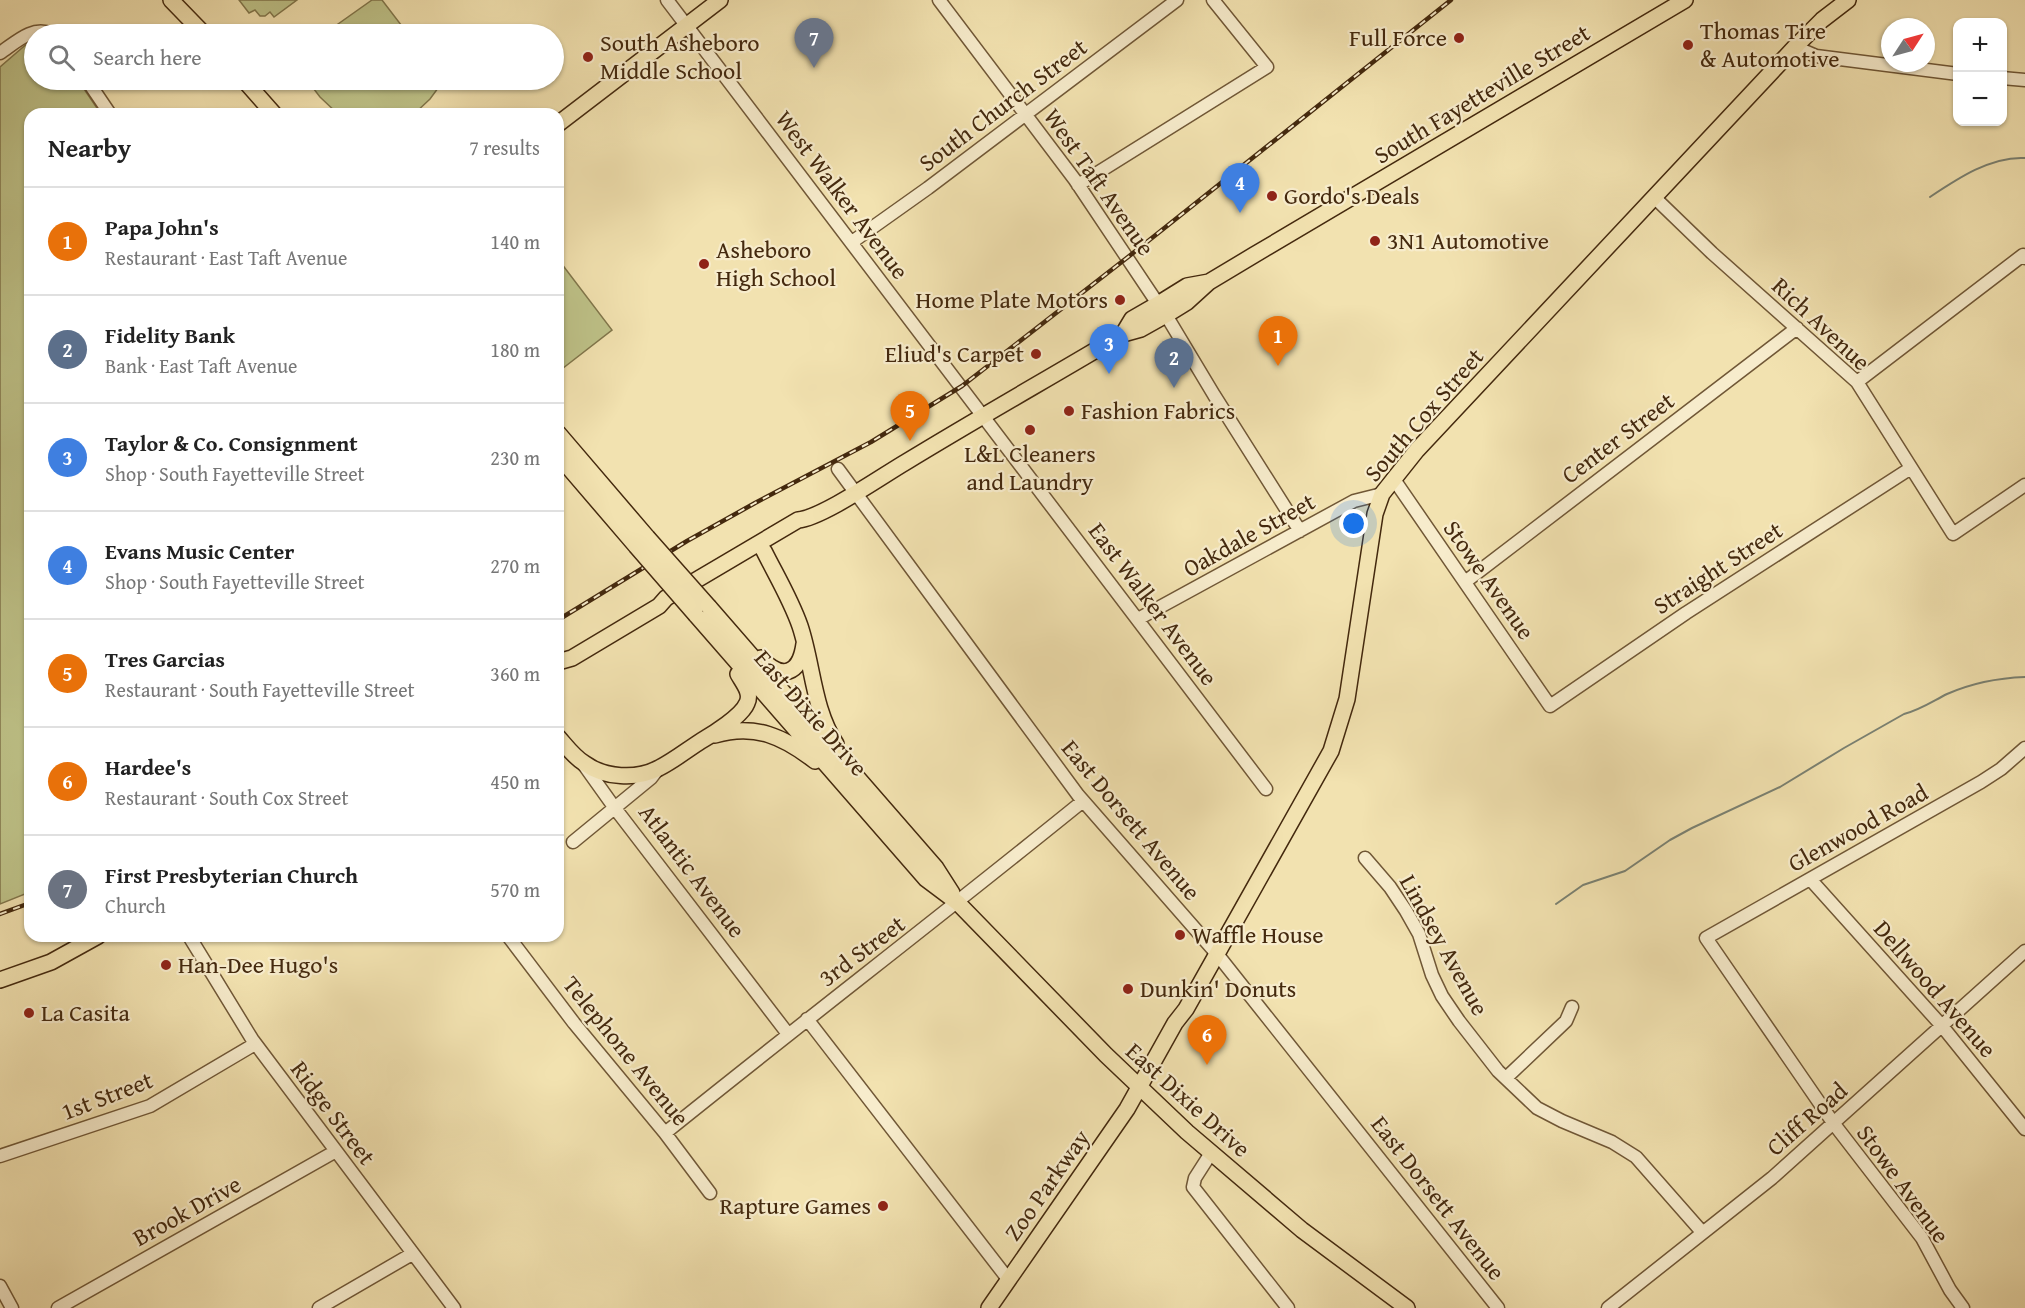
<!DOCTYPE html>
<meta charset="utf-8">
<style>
body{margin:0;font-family:"Gentium Book Plus",serif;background:#f6f6f6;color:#222}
.controls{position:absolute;right:18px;top:18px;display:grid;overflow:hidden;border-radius:12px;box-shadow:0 2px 4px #0004}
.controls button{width:54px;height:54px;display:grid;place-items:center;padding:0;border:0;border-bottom:2px solid #e0e0e0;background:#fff;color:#222;font:30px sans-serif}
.compass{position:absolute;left:1881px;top:18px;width:54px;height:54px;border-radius:50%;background:#fff;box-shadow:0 2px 4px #0004;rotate:54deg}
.you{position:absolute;left:1354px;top:524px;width:21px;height:21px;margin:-15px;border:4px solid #fff;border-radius:50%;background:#1a73e8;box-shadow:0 0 0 9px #1a73e833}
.badge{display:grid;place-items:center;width:39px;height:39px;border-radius:50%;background:#111827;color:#fff;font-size:20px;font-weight:700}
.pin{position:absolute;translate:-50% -50px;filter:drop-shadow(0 2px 3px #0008)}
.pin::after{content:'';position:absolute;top:32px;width:21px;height:18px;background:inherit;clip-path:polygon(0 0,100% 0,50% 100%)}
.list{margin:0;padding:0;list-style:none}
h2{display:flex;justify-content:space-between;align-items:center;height:78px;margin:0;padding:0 24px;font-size:26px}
h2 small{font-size:20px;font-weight:400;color:#767676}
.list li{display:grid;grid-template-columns:39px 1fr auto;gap:18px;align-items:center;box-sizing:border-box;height:108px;padding:0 24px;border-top:2px solid #e0e0e0}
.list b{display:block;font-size:22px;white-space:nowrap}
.list p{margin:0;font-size:20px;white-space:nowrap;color:#767676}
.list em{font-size:20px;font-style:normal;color:#767676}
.icon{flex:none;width:33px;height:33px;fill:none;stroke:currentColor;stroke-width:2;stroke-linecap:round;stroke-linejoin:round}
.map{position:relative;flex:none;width:2025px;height:1308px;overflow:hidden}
.search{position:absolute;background:#fff;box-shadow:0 2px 4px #0004;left:24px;top:24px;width:540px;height:66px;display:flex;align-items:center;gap:15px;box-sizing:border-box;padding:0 21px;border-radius:33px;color:#767676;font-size:22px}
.panel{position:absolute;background:#fff;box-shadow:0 2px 4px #0004;left:24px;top:108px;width:540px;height:834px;border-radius:18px}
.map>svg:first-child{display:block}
.green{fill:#bec288;stroke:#81764b;stroke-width:1.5}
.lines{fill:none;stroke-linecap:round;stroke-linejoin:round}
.stream{stroke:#7a8172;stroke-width:2}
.minor-casing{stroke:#705736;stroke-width:15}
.major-casing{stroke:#44290e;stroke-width:18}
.minor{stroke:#f7eccc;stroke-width:12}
.major{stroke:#f2e2b0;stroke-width:15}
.rail-casing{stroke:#44290e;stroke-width:4.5}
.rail{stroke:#f7eccc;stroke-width:2;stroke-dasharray:7;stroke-linecap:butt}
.major-bridge-casing{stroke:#44290e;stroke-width:18;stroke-linecap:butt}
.major-bridge{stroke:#f2e2b0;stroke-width:15}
.poi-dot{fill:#8f2418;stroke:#f7eccc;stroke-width:2}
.labels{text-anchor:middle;stroke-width:4.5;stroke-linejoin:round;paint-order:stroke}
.poi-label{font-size:24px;fill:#44290e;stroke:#f7eccc;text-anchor:start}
.street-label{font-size:24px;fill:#44290e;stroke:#f7eccc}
</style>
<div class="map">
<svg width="2025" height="1308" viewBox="0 0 2025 1308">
<rect width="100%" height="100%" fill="#f2e2b0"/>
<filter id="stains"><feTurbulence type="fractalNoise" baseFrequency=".00333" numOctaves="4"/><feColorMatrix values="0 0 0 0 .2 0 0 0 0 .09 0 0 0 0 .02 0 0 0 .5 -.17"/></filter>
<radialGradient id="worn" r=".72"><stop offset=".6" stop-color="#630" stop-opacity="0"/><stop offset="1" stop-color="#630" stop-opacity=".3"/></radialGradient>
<!-- green -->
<path class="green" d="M 239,0 L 297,0 L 274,17 L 270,12 L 265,16 L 260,16 L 255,10 L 249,13 Z
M 372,0 L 382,0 L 408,34 L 324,34 Z
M 34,40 L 34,80 L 78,80 L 101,114 L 30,114 L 30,892 L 0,904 L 0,67 L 29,42 Z
M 307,80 L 438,80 L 441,84 L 430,99 L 414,114 L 338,114 L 320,97 Z
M 558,259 L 612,330 L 558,372 Z"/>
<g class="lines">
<!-- stream -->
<path class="stream" d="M 1930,197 C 1957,179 1991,156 2025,158
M 1556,904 L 1583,885 L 1625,871 L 1670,840 L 1692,828 L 1780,787 L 1844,748 L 1904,714 C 1920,710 1933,701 1947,694 C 1972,683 1998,678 2025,677"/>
<defs>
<path id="minor" d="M 667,0 L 1266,789
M 939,0 L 1075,180 L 1158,304
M 1795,47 L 1816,56 L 1958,74
M 0,53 C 15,43 33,25 51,34
M 2002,78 L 2025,80
M 87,80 L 110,114
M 1078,185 L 1267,67 L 1213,0
M 1654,197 L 1712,253 L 1857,382 L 1953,534 L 2025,485
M 852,242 L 928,188 L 1177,0
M 1166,315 L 1214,395 L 1300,531
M 1857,382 L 2023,255 L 2025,258
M 838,469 L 1078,795 L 1217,954 L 1498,1308
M 1393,478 L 1550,706 L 1686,613 L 1911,468
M 1465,582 L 1797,328
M 1138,619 L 1354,501 L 1382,494
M 584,765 L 614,807 L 788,1034
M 573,842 L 651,778 L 658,769
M 1365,858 L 1390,887 L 1406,911 L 1419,934 L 1432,975 L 1442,996 L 1459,1021 L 1498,1071 L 1537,1108 L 1562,1121 L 1612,1142 L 1636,1157 L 1702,1232
M 1810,879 L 1942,1026 L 2025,1129
M 189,936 L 252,1039 L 454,1308
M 508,936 L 574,1023 L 665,1133 L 710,1193
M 807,1019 L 1008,1279
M 1506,1078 L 1566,1021 L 1572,1007
M 665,1133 C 804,1021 945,913 1083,801
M 1211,1153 L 1195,1178 L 1193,1187 L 1288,1308
M 0,1156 L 150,1106 L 255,1044
M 0,1286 L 12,1308
M 58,1308 L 336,1151
M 319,1308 L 412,1254
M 1608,1308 L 1772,1178 L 2025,951
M 1963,1308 L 1950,1290 L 1922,1238 L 1834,1124 L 1706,938 L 1981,782 L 2001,769 L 2025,748"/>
<path id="major" d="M 171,0 L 204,34
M 244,80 L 274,114
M 558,124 L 720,0
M 1123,334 L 1132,319 L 1158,304 L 1187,286 L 1209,282
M 558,433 L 647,537
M 558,455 L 636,546
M 764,551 C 776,575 791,600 800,626 C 813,665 813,709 836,744
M 709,607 L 936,868 L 952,893
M 696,615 L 926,879 L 958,903 L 1106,1055 L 1187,1132 L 1302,1230 L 1407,1308
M 761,658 C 782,681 800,674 804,644
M 558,662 L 572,658 L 659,606 L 666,598 L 798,520 C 822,518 882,476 906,462 C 978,418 1051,377 1123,334 L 1141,329 L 1166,315 L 1187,302 L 1209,282 L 1254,255 L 1685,0
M 715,735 C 755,723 784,737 815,761
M 558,737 C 566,746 574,757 584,763 C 604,778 637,780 659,768 C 673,761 687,750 701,741 C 713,734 742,716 747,703 C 752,693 743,683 738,674
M 0,980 L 51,962 L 98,936
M 989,1308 L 1127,1109 L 1175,1023 L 1186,1009 L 1331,751 L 1347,699 L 1375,514 L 1382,494 L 1417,450 L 1795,47 L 1822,20 L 1848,0"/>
</defs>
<!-- minor casing -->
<use href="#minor" class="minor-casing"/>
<!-- major casing -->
<use href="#major" class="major-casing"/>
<!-- minor -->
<use href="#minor" class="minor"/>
<!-- major -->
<use href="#major" class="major"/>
<defs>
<path id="rail" d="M 558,620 L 687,541 L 755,503 L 871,442 L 962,386 L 1128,257 L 1451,0
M 0,914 L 30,903"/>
</defs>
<!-- rail casing -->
<use href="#rail" class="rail-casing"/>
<!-- rail -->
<use href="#rail" class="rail"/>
<defs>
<path id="major-bridge" d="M 647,537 L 709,607
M 636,546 L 696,615"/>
</defs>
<!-- major-bridge casing -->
<use href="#major-bridge" class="major-bridge-casing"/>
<!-- major-bridge -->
<use href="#major-bridge" class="major-bridge"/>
</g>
<!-- markers -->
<g class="poi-dot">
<circle cx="1459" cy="38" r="6"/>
<circle cx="1688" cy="45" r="6"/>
<circle cx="588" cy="57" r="6"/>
<circle cx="1272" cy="196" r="6"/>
<circle cx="1375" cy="241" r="6"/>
<circle cx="704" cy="264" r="6"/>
<circle cx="1120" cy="300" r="6"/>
<circle cx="1036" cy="354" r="6"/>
<circle cx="1069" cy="411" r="6"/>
<circle cx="1030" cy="430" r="6"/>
<circle cx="1180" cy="935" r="6"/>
<circle cx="166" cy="965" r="6"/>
<circle cx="1128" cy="989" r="6"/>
<circle cx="29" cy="1013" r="6"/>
<circle cx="883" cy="1206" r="6"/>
</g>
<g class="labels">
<!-- poi labels -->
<g class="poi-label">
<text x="1700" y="39">Thomas Tire<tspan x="1700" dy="28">&amp; Automotive</tspan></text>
<text x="1447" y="46" text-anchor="end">Full Force</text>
<text x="600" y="51">South Asheboro<tspan x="600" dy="28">Middle School</tspan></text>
<text x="1284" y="204">Gordo's Deals</text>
<text x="1387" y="249">3N1 Automotive</text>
<text x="716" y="258">Asheboro<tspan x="716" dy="28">High School</tspan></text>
<text x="1108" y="308" text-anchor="end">Home Plate Motors</text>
<text x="1024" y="362" text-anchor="end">Eliud's Carpet</text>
<text x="1081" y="419">Fashion Fabrics</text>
<text x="1030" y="462" text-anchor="middle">L&amp;L Cleaners<tspan x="1030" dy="28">and Laundry</tspan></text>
<text x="1192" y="943">Waffle House</text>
<text x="178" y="973">Han-Dee Hugo's</text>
<text x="1140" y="997">Dunkin' Donuts</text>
<text x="41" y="1021">La Casita</text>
<text x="871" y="1214" text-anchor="end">Rapture Games</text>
</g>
<!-- street labels -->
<g class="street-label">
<text transform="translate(1482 94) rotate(-31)" y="8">South Fayetteville Street</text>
<text transform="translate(1003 105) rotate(-37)" y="8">South Church Street</text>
<text transform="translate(1099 182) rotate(55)" y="8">West Taft Avenue</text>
<text transform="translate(842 195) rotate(53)" y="8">West Walker Avenue</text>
<text transform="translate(1821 324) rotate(43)" y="8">Rich Avenue</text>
<text transform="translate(1424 415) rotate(-49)" y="8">South Cox Street</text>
<text transform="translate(1618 438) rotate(-37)" y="8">Center Street</text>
<text transform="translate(1249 535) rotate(-29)" y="8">Oakdale Street</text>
<text transform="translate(1718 568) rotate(-33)" y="8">Straight Street</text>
<text transform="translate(1489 580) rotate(55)" y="8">Stowe Avenue</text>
<text transform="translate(1153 604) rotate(53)" y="8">East Walker Avenue</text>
<text transform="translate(811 713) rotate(49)" y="8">East Dixie Drive</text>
<text transform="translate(1131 820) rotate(50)" y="8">East Dorsett Avenue</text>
<text transform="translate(1858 828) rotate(-29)" y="8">Glenwood Road</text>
<text transform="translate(692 871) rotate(53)" y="8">Atlantic Avenue</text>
<text transform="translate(1444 945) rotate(61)" y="8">Lindsey Avenue</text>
<text transform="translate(862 951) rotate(-37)" y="8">3rd Street</text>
<text transform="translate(1935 989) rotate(49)" y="8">Dellwood Avenue</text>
<text transform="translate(626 1051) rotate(51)" y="8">Telephone Avenue</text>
<text transform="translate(107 1096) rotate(-21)" y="8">1st Street</text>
<text transform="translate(1188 1100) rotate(42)" y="8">East Dixie Drive</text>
<text transform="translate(333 1113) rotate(53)" y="8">Ridge Street</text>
<text transform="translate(1807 1119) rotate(-41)" y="8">Cliff Road</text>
<text transform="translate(1903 1184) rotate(54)" y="8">Stowe Avenue</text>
<text transform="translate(1047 1185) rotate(-55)" y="8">Zoo Parkway</text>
<text transform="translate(1438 1198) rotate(52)" y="8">East Dorsett Avenue</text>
<text transform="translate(187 1211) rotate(-29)" y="8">Brook Drive</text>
</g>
</g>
<rect width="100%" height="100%" filter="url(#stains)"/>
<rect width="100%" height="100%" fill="url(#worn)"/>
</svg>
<div class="controls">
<button>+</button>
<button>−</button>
</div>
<svg class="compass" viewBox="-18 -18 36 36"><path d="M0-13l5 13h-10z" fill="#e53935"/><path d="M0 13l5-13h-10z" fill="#767676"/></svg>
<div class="you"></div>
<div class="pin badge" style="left:1278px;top:366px;background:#e8710a">1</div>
<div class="pin badge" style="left:1174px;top:388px;background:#5c6f8a">2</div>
<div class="pin badge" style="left:1109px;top:374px;background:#3f7fe0">3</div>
<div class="pin badge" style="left:1240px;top:213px;background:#3f7fe0">4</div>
<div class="pin badge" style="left:910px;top:441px;background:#e8710a">5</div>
<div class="pin badge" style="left:1207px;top:1065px;background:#e8710a">6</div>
<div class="pin badge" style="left:814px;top:68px;background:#6b7280">7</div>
<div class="search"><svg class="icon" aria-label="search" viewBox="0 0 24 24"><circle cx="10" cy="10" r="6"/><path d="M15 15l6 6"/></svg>Search here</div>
<section class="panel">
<h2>Nearby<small>7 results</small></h2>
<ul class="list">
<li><span class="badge" style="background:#e8710a">1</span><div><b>Papa John's</b><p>Restaurant · East Taft Avenue</p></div><em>140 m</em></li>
<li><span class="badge" style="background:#5c6f8a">2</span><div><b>Fidelity Bank</b><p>Bank · East Taft Avenue</p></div><em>180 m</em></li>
<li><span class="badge" style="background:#3f7fe0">3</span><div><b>Taylor &amp; Co. Consignment</b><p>Shop · South Fayetteville Street</p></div><em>230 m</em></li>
<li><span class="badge" style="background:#3f7fe0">4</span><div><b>Evans Music Center</b><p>Shop · South Fayetteville Street</p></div><em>270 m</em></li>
<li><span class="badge" style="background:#e8710a">5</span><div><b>Tres Garcias</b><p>Restaurant · South Fayetteville Street</p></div><em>360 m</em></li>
<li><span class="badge" style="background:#e8710a">6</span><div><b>Hardee's</b><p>Restaurant · South Cox Street</p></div><em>450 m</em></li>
<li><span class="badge" style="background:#6b7280">7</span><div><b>First Presbyterian Church</b><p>Church</p></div><em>570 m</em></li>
</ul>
</section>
</div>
